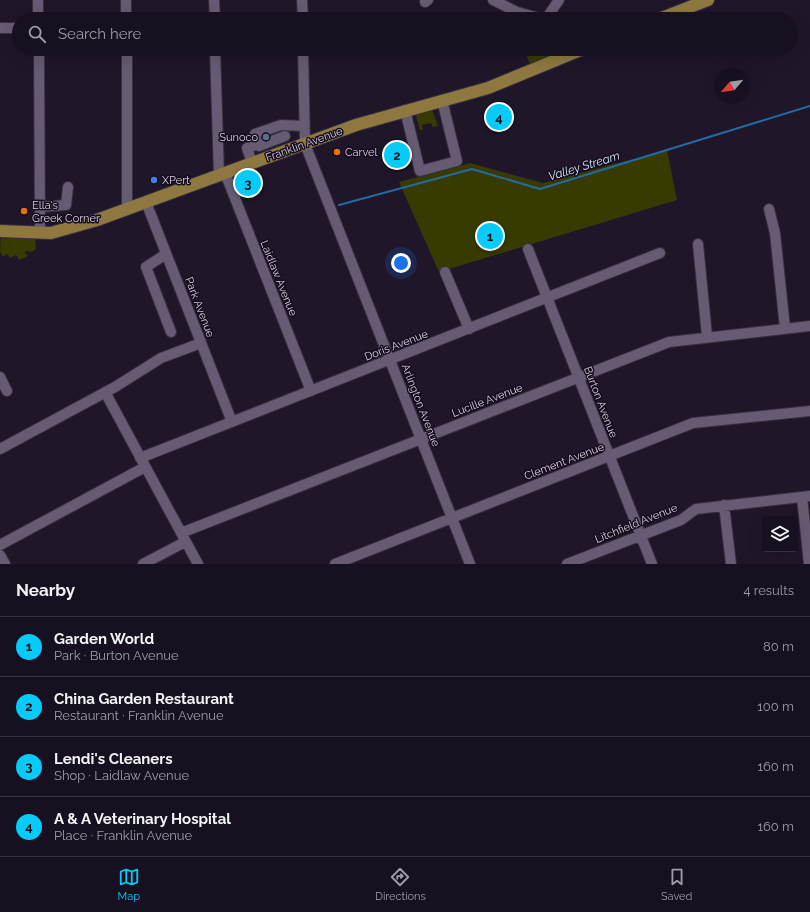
<!DOCTYPE html>
<meta charset="utf-8">
<style>
body{margin:0;font-family:Raleway,sans-serif;background:#201929;color:#f1f3f6}
.controls{position:absolute;right:12px;bottom:12px;display:grid;overflow:hidden;border-radius:4px;box-shadow:0 4px 16px #0002}
.controls button{width:36px;height:36px;display:grid;place-items:center;padding:0;border:0;border-bottom:1px solid #36303e;background:#171020;color:#f1f3f6;font:20px sans-serif}
.compass{position:absolute;left:714px;top:68px;width:36px;height:36px;border-radius:50%;background:#171020;box-shadow:0 4px 16px #0002;rotate:241deg}
.you{position:absolute;left:401px;top:263px;width:14px;height:14px;margin:-10px;border:3px solid #fff;border-radius:50%;background:#1a73e8;box-shadow:0 0 0 6px #1a73e833}
.badge{display:grid;place-items:center;width:26px;height:26px;border-radius:50%;background:#04cbf9;color:#111;font-size:13px;font-weight:700}
.pin{position:absolute;translate:-50% -50%;border:2px solid #fff;box-shadow:0 1px 4px #0006}
.list{margin:0;padding:0;list-style:none}
h2{display:flex;justify-content:space-between;align-items:center;height:52px;margin:0;padding:0 16px;font-size:17px}
h2 small{font-size:13px;font-weight:400;color:#9e9da5}
.list li{display:grid;grid-template-columns:26px 1fr auto;gap:12px;align-items:center;box-sizing:border-box;height:60px;padding:0 16px;border-top:1px solid #36303e}
.list b{display:block;font-size:15px;white-space:nowrap}
.list p{margin:0;font-size:13px;white-space:nowrap;color:#9e9da5}
.list em{font-size:13px;font-style:normal;color:#9e9da5}
.icon{flex:none;width:22px;height:22px;fill:none;stroke:currentColor;stroke-width:2;stroke-linecap:round;stroke-linejoin:round}
.map{position:relative;flex:none;width:810px;height:564px;overflow:hidden}
.search{position:absolute;background:#171020;box-shadow:0 4px 16px #0002;left:12px;right:12px;top:12px;height:44px;display:flex;align-items:center;gap:10px;box-sizing:border-box;padding:0 14px;border-radius:22px;color:#9e9da5;font-size:15px}
.sheet{height:292px;background:#171020}
nav{display:flex;justify-content:space-around;align-items:center;box-sizing:border-box;height:56px;border-top:1px solid #36303e;background:#171020;font-size:11px;color:#9e9da5}
nav a{display:grid;justify-items:center;gap:2px}
nav .on{color:#04cbf9}
.map>svg:first-child{display:block}
.green{fill:#373b00}
.lines{fill:none;stroke-linecap:round;stroke-linejoin:round}
.stream{stroke:#236aa3;stroke-width:2}
.minor-casing{stroke:#36303f;stroke-width:12}
.major-casing{stroke:#36303f;stroke-width:14}
.minor{stroke:#665b73;stroke-width:10}
.major{stroke:#8f7840;stroke-width:12}
.service-dot{fill:#5c6f8a;stroke:#160d20;stroke-width:1.5}
.food-dot{fill:#e8710a;stroke:#160d20;stroke-width:1.5}
.shop-dot{fill:#3f7fe0;stroke:#160d20;stroke-width:1.5}
.labels{text-anchor:middle;stroke-width:3;stroke-linejoin:round;paint-order:stroke}
.poi-label{font-size:11px;fill:#d7d1df;stroke:#160d20;text-anchor:start}
.street-label{font-size:11px;fill:#d7d1df;stroke:#160d20}
.water-label{font-size:12px;font-style:italic;fill:#d5e6f7;stroke:#160d20}
</style>
<div class="map">
<svg width="810" height="564" viewBox="0 0 810 564">
<rect width="100%" height="100%" fill="#1f162a"/>
<!-- green -->
<path class="green" d="M 538,49 L 557,49 L 561,58 L 532,70 L 526,54 Z
M 430,104 L 438,126 L 433,127 L 431,123 L 422,125 L 423,130 L 420,130 L 414,108 Z
M 667,150 L 677,200 L 439,272 L 399,182 L 470,163 L 543,183 Z
M 1,231 L 35,233 L 36,249 L 32,252 L 25,251 L 25,253 L 28,256 L 19,260 L 16,255 L 10,258 L 7,254 L 3,257 L 0,252 Z"/>
<g class="lines">
<!-- stream -->
<path class="stream" d="M 339,205 L 472,169 L 540,189 L 810,106"/>
<defs>
<path id="minor" d="M 38,0 L 38,19
M 126,0 L 126,19
M 214,0 L 215,19
M 302,0 L 303,19
M 493,0 L 517,12 L 543,19
M 425,2 L 428,0
M 546,19 L 559,0
M 0,28 L 19,28
M 39,49 L 40,233
M 127,49 L 127,209
M 215,49 L 219,175
M 303,49 L 305,144 L 470,564
M 405,110 L 420,171 L 457,161 L 442,100
M 258,144 L 259,146 L 285,136
M 252,163 L 247,148 L 258,144 L 255,134 L 281,125 L 304,126
M 225,173 L 311,391
M 146,202 L 232,422
M 40,207 L 66,205 L 68,187
M 769,209 L 775,233 L 785,328
M 698,244 L 707,336
M 528,249 L 652,564
M 166,254 L 146,267 L 171,332
M 445,272 L 469,329
M 0,377 L 7,391
M 105,392 L 198,564
M 0,449 L 115,387 L 161,358 L 201,343
M 140,458 L 660,253
M 802,497 L 809,564
M 724,505 L 731,564
M 181,533 L 669,342 L 810,326
M 0,545 L 145,467
M 0,555 L 5,564
M 143,564 L 185,542
M 335,564 L 693,423 L 810,411
M 567,564 L 681,520 L 696,509 L 810,496"/>
<path id="major" d="M 659,19 L 708,0
M 0,231 L 51,233 L 97,220 L 356,125 L 488,88 L 583,49"/>
</defs>
<!-- minor casing -->
<use href="#minor" class="minor-casing"/>
<!-- major casing -->
<use href="#major" class="major-casing"/>
<!-- minor -->
<use href="#minor" class="minor"/>
<!-- major -->
<use href="#major" class="major"/>
</g>
<!-- markers -->
<circle class="service-dot" cx="266" cy="137" r="4"/>
<g class="food-dot">
<circle cx="337" cy="152" r="4"/>
<circle cx="24" cy="211" r="4"/>
</g>
<circle class="shop-dot" cx="154" cy="180" r="4"/>
<g class="labels">
<!-- poi labels -->
<g class="poi-label">
<text x="258" y="141" text-anchor="end">Sunoco</text>
<text x="345" y="156">Carvel</text>
<text x="162" y="184">XPert</text>
<text x="32" y="209">Ella's<tspan x="32" dy="13">Greek Corner</tspan></text>
</g>
<!-- street labels -->
<g class="street-label">
<text transform="translate(304 144) rotate(-20)" y="4">Franklin Avenue</text>
<text transform="translate(279 278) rotate(68)" y="4">Laidlaw Avenue</text>
<text transform="translate(200 307) rotate(69)" y="4">Park Avenue</text>
<text transform="translate(396 345) rotate(-21)" y="4">Doris Avenue</text>
<text transform="translate(487 400) rotate(-21)" y="4">Lucille Avenue</text>
<text transform="translate(601 402) rotate(69)" y="4">Burton Avenue</text>
<text transform="translate(421 405) rotate(69)" y="4">Arlington Avenue</text>
<text transform="translate(564 461) rotate(-21)" y="4">Clement Avenue</text>
<text transform="translate(636 523) rotate(-22)" y="4">Litchfield Avenue</text>
</g>
<!-- water labels -->
<g class="water-label">
<text transform="translate(584 166) rotate(-17)" y="4">Valley Stream</text>
</g>
</g>
</svg>
<div class="controls">
<button><svg class="icon" aria-label="layers" viewBox="0 0 24 24"><path d="M12 4l9 5-9 5-9-5zM3 14l9 5 9-5"/></svg></button>
</div>
<svg class="compass" viewBox="-18 -18 36 36"><path d="M0-13l5 13h-10z" fill="#e53935"/><path d="M0 13l5-13h-10z" fill="#9e9da5"/></svg>
<div class="you"></div>
<div class="pin badge" style="left:490px;top:236px">1</div>
<div class="pin badge" style="left:397px;top:155px">2</div>
<div class="pin badge" style="left:248px;top:183px">3</div>
<div class="pin badge" style="left:499px;top:117px">4</div>
<div class="search"><svg class="icon" aria-label="search" viewBox="0 0 24 24"><circle cx="10" cy="10" r="6"/><path d="M15 15l6 6"/></svg>Search here</div>
</div>
<section class="sheet">
<h2>Nearby<small>4 results</small></h2>
<ul class="list">
<li><span class="badge">1</span><div><b>Garden World</b><p>Park · Burton Avenue</p></div><em>80 m</em></li>
<li><span class="badge">2</span><div><b>China Garden Restaurant</b><p>Restaurant · Franklin Avenue</p></div><em>100 m</em></li>
<li><span class="badge">3</span><div><b>Lendi's Cleaners</b><p>Shop · Laidlaw Avenue</p></div><em>160 m</em></li>
<li><span class="badge">4</span><div><b>A &amp; A Veterinary Hospital</b><p>Place · Franklin Avenue</p></div><em>160 m</em></li>
</ul>
</section>
<nav>
<a class="on"><svg class="icon" aria-label="map" viewBox="0 0 24 24"><path d="M3 6l6-2 6 2 6-2v14l-6 2-6-2-6 2zM9 4v14M15 6v14"/></svg>Map</a>
<a><svg class="icon" aria-label="directions" viewBox="0 0 24 24"><path d="M12 3l9 9-9 9-9-9zM9 14v-3h6M13 9l2 2-2 2"/></svg>Directions</a>
<a><svg class="icon" aria-label="saved" viewBox="0 0 24 24"><path d="M7 4h10v16l-5-4-5 4z"/></svg>Saved</a>
</nav>
